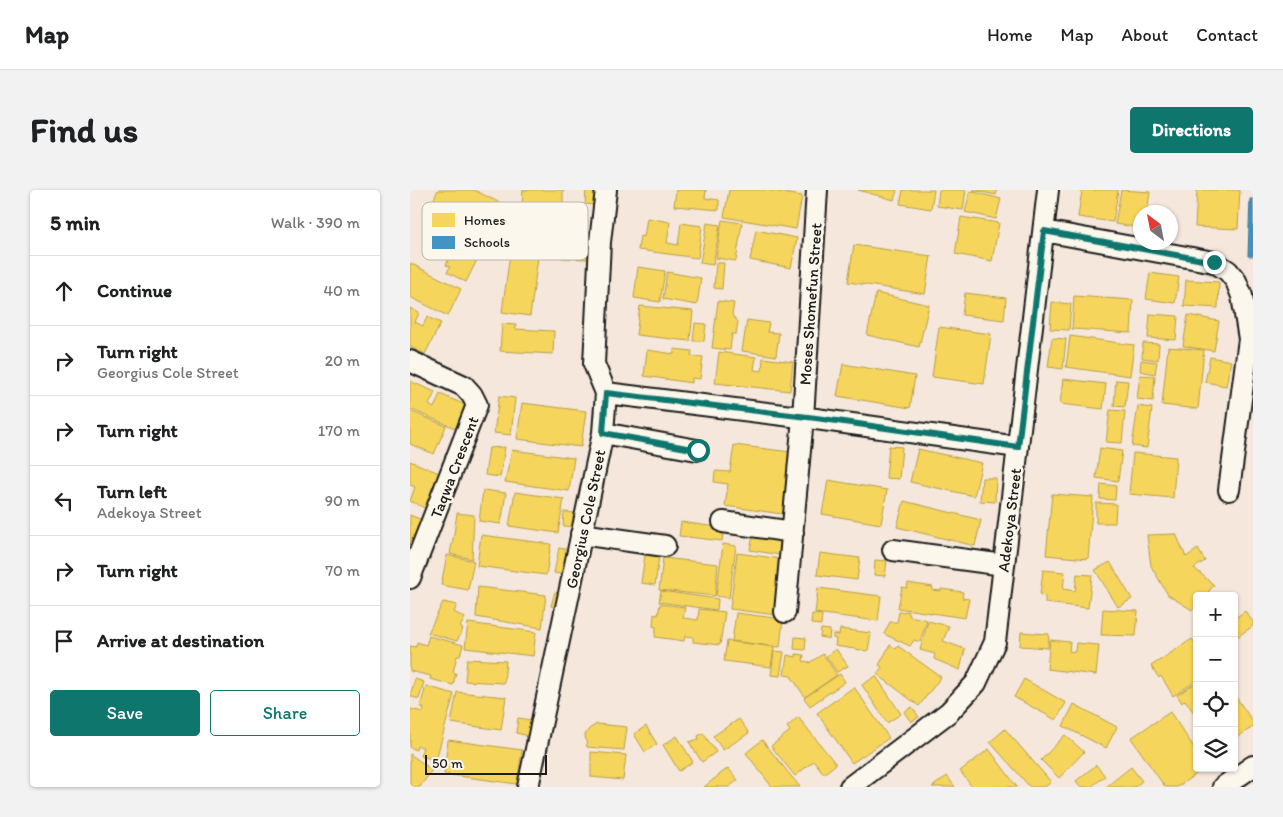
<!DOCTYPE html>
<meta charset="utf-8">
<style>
body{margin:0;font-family:Itim,sans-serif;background:#f2f2f2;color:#202124}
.controls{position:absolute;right:15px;bottom:15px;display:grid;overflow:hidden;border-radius:5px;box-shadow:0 1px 4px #0004}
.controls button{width:45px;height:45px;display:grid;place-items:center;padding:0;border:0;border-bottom:1px solid #e0e0e0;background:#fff;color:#202124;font:25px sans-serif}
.compass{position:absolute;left:723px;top:15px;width:45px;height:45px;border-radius:50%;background:#fff;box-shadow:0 1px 4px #0004;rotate:328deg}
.scale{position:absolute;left:15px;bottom:12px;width:122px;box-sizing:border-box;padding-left:5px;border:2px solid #1c1c1c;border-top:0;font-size:14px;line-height:18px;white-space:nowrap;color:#1c1c1c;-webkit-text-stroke:4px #fbf7ec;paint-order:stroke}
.stop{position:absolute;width:15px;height:15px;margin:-11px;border:4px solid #0f766e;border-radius:50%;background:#fff}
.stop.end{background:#0f766e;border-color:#fff;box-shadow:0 1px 5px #0008}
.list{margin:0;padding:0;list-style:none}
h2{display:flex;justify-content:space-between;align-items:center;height:65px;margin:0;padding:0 20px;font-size:21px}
h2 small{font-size:16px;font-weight:400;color:#757577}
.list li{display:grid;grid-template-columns:32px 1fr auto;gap:15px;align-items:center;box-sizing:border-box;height:70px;padding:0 20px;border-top:1px solid #e0e0e0}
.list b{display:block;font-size:19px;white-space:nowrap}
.list p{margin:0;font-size:16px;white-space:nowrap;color:#757577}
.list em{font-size:16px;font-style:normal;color:#757577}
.actions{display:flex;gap:10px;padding:15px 20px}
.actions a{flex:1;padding:11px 0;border:1px solid #0f766e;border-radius:5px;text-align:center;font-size:18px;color:#0f766e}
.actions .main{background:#0f766e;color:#fff}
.icon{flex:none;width:28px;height:28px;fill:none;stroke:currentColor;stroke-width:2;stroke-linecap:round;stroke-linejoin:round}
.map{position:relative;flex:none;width:843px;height:597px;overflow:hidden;border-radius:5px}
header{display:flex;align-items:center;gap:30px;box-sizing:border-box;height:70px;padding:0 25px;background:#fff;border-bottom:1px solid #e0e0e0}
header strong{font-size:24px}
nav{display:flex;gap:28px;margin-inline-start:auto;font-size:18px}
.intro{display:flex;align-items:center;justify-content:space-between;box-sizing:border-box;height:120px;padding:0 30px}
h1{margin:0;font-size:35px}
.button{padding:12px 22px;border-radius:5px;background:#0f766e;color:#fff;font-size:18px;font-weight:700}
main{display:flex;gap:30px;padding:0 30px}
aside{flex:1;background:#fff;border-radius:5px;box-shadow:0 1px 4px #0004}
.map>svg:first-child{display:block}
.homes{fill:#f6d55c;stroke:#b59e49}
.schools{fill:#4393c3;stroke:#376f91}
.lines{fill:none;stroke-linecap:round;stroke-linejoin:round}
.minor-casing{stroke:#1c1c1c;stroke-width:24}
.minor{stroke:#fbf7ec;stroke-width:20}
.route{stroke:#0f766e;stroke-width:6}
.labels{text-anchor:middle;stroke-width:5;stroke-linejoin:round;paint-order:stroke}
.street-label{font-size:16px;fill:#1c1c1c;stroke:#fbf7ec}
.key{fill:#fbf7ec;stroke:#b8b5ae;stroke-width:1}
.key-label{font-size:14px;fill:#1c1c1c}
</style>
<header>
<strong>Map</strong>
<nav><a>Home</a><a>Map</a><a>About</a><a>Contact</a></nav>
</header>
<div class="intro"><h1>Find us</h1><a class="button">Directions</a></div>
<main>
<aside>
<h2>5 min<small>Walk · 390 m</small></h2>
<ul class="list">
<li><svg class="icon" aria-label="ahead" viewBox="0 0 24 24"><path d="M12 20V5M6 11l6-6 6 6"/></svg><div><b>Continue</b></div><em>40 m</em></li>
<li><svg class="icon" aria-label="right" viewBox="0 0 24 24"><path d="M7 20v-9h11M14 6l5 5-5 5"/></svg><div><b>Turn right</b><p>Georgius Cole Street</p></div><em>20 m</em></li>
<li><svg class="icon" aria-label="right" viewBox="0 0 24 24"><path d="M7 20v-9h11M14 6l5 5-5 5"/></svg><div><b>Turn right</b></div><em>170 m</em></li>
<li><svg class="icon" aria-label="left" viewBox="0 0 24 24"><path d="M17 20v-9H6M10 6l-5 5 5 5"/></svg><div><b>Turn left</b><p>Adekoya Street</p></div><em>90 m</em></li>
<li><svg class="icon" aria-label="right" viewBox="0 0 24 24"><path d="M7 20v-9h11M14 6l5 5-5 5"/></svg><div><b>Turn right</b></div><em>70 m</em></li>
<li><svg class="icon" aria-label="arrive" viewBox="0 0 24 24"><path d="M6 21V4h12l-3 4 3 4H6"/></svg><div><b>Arrive at destination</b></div></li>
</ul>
<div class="actions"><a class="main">Save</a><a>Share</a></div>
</aside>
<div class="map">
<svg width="843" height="597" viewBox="0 0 843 597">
<rect width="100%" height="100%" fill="#f5e7db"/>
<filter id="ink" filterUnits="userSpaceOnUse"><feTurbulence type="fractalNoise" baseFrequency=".02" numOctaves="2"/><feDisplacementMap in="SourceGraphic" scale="10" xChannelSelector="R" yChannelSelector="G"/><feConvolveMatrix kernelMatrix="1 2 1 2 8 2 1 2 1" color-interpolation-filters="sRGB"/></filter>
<g filter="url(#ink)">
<!-- homes -->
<path class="homes" d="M 28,0 L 64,0 L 100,18 L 83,52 L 19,19 Z
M 113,0 L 153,0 L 153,13 L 157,20 L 155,46 L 132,45 L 131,58 L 109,56 Z
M 176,0 L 185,0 L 184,15 L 175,14 Z
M 266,0 L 296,0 L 295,8 L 309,10 L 309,20 L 264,16 Z
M 319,0 L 356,0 L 392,6 L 386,39 L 314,27 Z
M 448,0 L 487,0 L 484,10 Z
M 493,0 L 524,0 L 521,19 L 490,14 Z
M 529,0 L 556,0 L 553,20 L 527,16 Z
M 563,0 L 587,0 L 586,5 Z
M 672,0 L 708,0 L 703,32 L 668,27 Z
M 711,0 L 740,2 L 737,22 L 731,22 L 731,38 L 705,34 Z
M 787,0 L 830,0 L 828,39 L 785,37 Z
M 560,1 L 591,9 L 586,29 L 555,22 Z
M 551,27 L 589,33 L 582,71 L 545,64 Z
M 237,28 L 260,32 L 257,53 L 268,55 L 271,33 L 292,36 L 288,68 L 228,60 L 230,46 L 234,47 Z
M 312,30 L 332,33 L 326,71 L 306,68 Z
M 297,33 L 310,35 L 303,75 L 290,73 Z
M 54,38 L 77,50 L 56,92 L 37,82 L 40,77 L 36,75 Z
M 346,40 L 387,48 L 381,78 L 340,70 Z
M 153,47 L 179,48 L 177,69 L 152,68 Z
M 444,55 L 521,66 L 515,104 L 438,92 Z
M 100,64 L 128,68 L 120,126 L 92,122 Z
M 0,73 L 51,99 L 38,126 L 0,107 Z
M 306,73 L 314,73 L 312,99 L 304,98 Z
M 228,77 L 255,81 L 250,112 L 224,108 Z
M 257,82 L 291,88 L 287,115 L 253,109 Z
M 740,83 L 769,87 L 765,113 L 736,109 Z
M 776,90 L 809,92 L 808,118 L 774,116 Z
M 466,103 L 519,115 L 509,157 L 457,145 Z
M 555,103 L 596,108 L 594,130 L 552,125 Z
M 664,106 L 723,110 L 721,143 L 662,139 Z
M 308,111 L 324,113 L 322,125 L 328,132 L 326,144 L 322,144 L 320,160 L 302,158 Z
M 642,112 L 661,114 L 659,140 L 640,139 Z
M 230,116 L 283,121 L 280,151 L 226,145 Z
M 0,118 L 9,123 L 5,132 L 13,136 L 17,127 L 31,133 L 15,164 L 0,157 Z
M 740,124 L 768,126 L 766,150 L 738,148 Z
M 778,125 L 809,131 L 804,161 L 773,156 Z
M 337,130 L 359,133 L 357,142 L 369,143 L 366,166 L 332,161 Z
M 285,133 L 296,134 L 294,151 L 283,151 Z
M 92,134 L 106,135 L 105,139 L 144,141 L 143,164 L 90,161 Z
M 529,137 L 581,144 L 574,194 L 522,187 Z
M 660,146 L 724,155 L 720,186 L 656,177 Z
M 642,148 L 656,149 L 653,179 L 638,177 Z
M 733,153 L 749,154 L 748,170 L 732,168 Z
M 758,157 L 794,160 L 788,219 L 752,215 Z
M 264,159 L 282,161 L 281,166 L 293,167 L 290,189 L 282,188 L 282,193 L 234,186 L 237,160 L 264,164 Z
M 309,162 L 346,167 L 344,180 L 352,181 L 353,168 L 383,172 L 380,201 L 305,193 Z
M 800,167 L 821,171 L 816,196 L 795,192 Z
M 731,170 L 747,172 L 745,184 L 730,181 Z
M 433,174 L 505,186 L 500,218 L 427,206 Z
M 730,185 L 745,186 L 743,211 L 727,209 Z
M 653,189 L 696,194 L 693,219 L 650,214 Z
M 706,190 L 718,191 L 715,217 L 704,216 Z
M 0,191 L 25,202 L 19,215 L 24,218 L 30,204 L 58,216 L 47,239 L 0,219 Z
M 89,206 L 105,208 L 101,245 L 84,243 Z
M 112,213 L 176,221 L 171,257 L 107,249 Z
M 728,216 L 742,218 L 737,258 L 722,256 Z
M 700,220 L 715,221 L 712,253 L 696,252 Z
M 0,221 L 36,236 L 24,264 L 0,254 Z
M 324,255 L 381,262 L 373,324 L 315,316 L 318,294 L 304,292 L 305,281 L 320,282 Z
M 479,256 L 492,257 L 489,289 L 476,288 Z
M 95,257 L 90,287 L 75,285 L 79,258 Z
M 690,258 L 712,261 L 708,291 L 686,288 Z
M 508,259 L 572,273 L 564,306 L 500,292 Z
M 102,260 L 164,268 L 159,301 L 95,292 Z
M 723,263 L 766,267 L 763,308 L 719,304 Z
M 0,271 L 29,283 L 27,287 L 31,288 L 17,319 L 0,311 L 5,297 L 0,295 Z
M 572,288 L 586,288 L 585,312 L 570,311 Z
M 418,290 L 477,300 L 471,334 L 412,324 Z
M 691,294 L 706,296 L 705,310 L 690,309 Z
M 73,300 L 96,303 L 91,334 L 69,331 Z
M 105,302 L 154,309 L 148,343 L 99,336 Z
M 642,304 L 683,307 L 678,369 L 636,365 Z
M 494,311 L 571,330 L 565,356 L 487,337 Z
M 686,313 L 706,314 L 705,333 L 686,333 Z
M 154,322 L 165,323 L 164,337 L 153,336 Z
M 47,323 L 64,325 L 62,369 L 40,364 L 44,344 Z
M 0,325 L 17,332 L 7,355 L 0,352 Z
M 271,332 L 314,338 L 312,351 L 269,346 Z
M 766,344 L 776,367 L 788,359 L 795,371 L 784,378 L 804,395 L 795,406 L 787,406 L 787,415 L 782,420 L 758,405 L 741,376 L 737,345 Z
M 71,345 L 141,354 L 136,385 L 67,376 Z
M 343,345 L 373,350 L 370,365 L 340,360 Z
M 313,354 L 326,356 L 319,408 L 306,406 Z
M 149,358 L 161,360 L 156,385 L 144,383 Z
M 327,363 L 372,369 L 367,425 L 320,419 Z
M 410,363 L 450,368 L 447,390 L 407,385 Z
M 37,365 L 64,371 L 58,400 L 31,395 Z
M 235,365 L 249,367 L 245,395 L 231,393 Z
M 253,368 L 308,374 L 305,406 L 249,400 Z
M 465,370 L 477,371 L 475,386 L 464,385 Z
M 700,372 L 722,409 L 708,417 L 685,380 Z
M 633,380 L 655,382 L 653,399 L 665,401 L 667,384 L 682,385 L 678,418 L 635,413 L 635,406 L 630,405 Z
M 498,393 L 523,397 L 522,400 L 531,401 L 531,399 L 553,402 L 552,408 L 559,409 L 555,428 L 488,418 L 492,397 L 497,398 Z
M 68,397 L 136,405 L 132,438 L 66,427 Z
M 408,398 L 471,406 L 468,431 L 405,423 Z
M 251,401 L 308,409 L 307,420 L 249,412 Z
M 145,402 L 154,405 L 150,419 L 141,416 Z
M 33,412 L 47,415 L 44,422 L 55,428 L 50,437 L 53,439 L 47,451 L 18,443 Z
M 250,414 L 275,417 L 273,428 L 288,430 L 289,419 L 315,422 L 310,455 L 283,452 L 283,447 L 275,446 L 274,451 L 245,447 L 246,437 L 243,436 L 244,424 L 248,425 Z
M 693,419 L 728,421 L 726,446 L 691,445 Z
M 498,421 L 500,426 L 517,430 L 510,452 L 504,450 L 500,456 L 474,444 L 480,432 L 487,432 L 489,422 Z
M 835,421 L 843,432 L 843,436 L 824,449 L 824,429 Z
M 326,423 L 373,429 L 370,457 L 322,451 Z
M 402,424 L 412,425 L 411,435 L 401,434 Z
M 518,431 L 539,436 L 533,451 L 555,459 L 550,480 L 524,469 L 525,464 L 510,460 Z
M 58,433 L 126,442 L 123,466 L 55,458 Z
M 411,439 L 420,440 L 419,449 L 410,447 Z
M 430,439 L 461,443 L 458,461 L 425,456 L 426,449 L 423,448 L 423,444 L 429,445 Z
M 611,442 L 639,444 L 638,458 L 610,456 Z
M 19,446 L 53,455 L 50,466 L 47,466 L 43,482 L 46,483 L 43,495 L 20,489 L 21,486 L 0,481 L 0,456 L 6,457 L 7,452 L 16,455 Z
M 385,447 L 396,448 L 395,460 L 384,459 Z
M 782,449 L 787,456 L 787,490 L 763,506 L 751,486 L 749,488 L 741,476 Z
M 640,450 L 660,452 L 659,461 L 665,462 L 666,453 L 689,455 L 686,485 L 637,479 Z
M 317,451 L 364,457 L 361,477 L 314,471 Z
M 480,455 L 486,459 L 488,456 L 531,487 L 509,516 L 467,484 L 472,477 L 469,475 Z
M 426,459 L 438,476 L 427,482 L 416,466 Z
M 364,461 L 374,462 L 370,486 L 361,485 Z
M 386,464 L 394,465 L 393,471 L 400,472 L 399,473 L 413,464 L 427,485 L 395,507 L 381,486 L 374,485 L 377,465 L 386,467 Z
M 57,469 L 96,471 L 94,493 L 55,491 Z
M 430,484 L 435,492 L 400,516 L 394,508 Z
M 466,486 L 491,524 L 477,533 L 452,495 Z
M 5,489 L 14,492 L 9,509 L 0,506 Z
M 614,489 L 656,513 L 646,530 L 604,507 Z
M 787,492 L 787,527 L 775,510 L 772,513 L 767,505 Z
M 16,496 L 44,504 L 26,570 L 10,566 L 13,557 L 7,556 L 6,560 L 0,557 L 0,519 L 13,522 L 14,517 L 10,517 Z
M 444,497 L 479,548 L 442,573 L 407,523 Z
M 47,502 L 96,507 L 91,540 L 41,533 Z
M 826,507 L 843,532 L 843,537 L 824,549 L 824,508 Z
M 664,514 L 707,537 L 696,558 L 653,536 Z
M 502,517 L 509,527 L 501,532 L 494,522 Z
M 760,522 L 787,562 L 787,578 L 795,578 L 767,597 L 755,597 L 721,548 Z
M 388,527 L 426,574 L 414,584 L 404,571 L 385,586 L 361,556 L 380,541 L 377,537 Z
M 108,528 L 121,530 L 119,546 L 106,543 Z
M 329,529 L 339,543 L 313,560 L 303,546 Z
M 187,534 L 217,537 L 214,560 L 177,557 L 175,545 L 179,539 Z
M 236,536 L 247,554 L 235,562 L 224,544 Z
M 595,539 L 641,592 L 635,597 L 620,597 L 580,552 Z
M 293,543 L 306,562 L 292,572 L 279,552 L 289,549 L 288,546 Z
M 655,545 L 674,562 L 649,588 L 631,570 Z
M 267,546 L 283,572 L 269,581 L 253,555 Z
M 38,550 L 112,560 L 107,594 L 34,584 Z
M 352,550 L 390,597 L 362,597 L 336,563 Z
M 579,559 L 607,597 L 562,597 L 550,581 Z
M 181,562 L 216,565 L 213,590 L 181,587 Z
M 0,564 L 22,580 L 10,597 L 0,597 Z
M 686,575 L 695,586 L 681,597 L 671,597 L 666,591 Z
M 721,577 L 732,591 L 725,597 L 696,597 Z
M 318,578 L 328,590 L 319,597 L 294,597 Z
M 537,586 L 545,597 L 522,597 Z"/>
<!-- schools -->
<path class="schools" d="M 840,9 L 843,9 L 843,66 L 838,66 Z"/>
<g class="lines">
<defs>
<path id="minor" d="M 634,41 L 804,72 L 818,81 L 826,91 L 832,106 L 839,149 L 819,300
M 0,171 L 54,196 L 62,205 L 67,215 L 0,388
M 196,203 L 406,229 L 608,257
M 193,243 L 287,260
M 313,332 L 383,342
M 171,344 L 255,356
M 483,360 L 594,375
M 375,422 L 393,228 L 407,0
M 118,597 L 193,243 L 196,203 L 184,174 L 190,52 L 196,0
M 440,597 L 539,522 L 566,493 L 585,452 L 638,0
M 813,597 L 843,576"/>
</defs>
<!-- minor casing -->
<use href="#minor" class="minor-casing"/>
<!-- minor -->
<use href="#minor" class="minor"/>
</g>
</g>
<g class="lines" filter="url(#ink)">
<!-- route -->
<path class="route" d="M 288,260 L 193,243 L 196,203 L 406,228 L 608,257 L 634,41 L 804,72"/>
</g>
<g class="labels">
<!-- street labels -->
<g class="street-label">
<text transform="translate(400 114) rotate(-86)" y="6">Moses Shomefun Street</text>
<text transform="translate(44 277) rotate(-69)" y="6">Taqwa Crescent</text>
<text transform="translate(175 329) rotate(-78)" y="6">Georgius Cole Street</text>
<text transform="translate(599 330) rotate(-83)" y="6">Adekoya Street</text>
</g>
</g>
<!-- legend -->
<rect x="12" y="12" width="166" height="58" rx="8" class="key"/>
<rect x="22" y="23" width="23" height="14" fill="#f6d55c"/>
<rect x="22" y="46" width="23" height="13" fill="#4393c3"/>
<g class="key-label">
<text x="54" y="35">Homes</text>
<text x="54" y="57">Schools</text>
</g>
</svg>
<div class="controls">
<button>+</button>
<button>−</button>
<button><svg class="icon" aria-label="locate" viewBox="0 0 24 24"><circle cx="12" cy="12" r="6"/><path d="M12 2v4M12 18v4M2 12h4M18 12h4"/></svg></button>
<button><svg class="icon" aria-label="layers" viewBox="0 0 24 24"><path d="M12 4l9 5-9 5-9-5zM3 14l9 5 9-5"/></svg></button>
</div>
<svg class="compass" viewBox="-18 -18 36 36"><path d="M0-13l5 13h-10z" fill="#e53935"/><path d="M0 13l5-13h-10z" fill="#757577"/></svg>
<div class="scale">50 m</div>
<div class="stop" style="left:288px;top:260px"></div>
<div class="stop end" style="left:804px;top:72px"></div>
</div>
</main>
